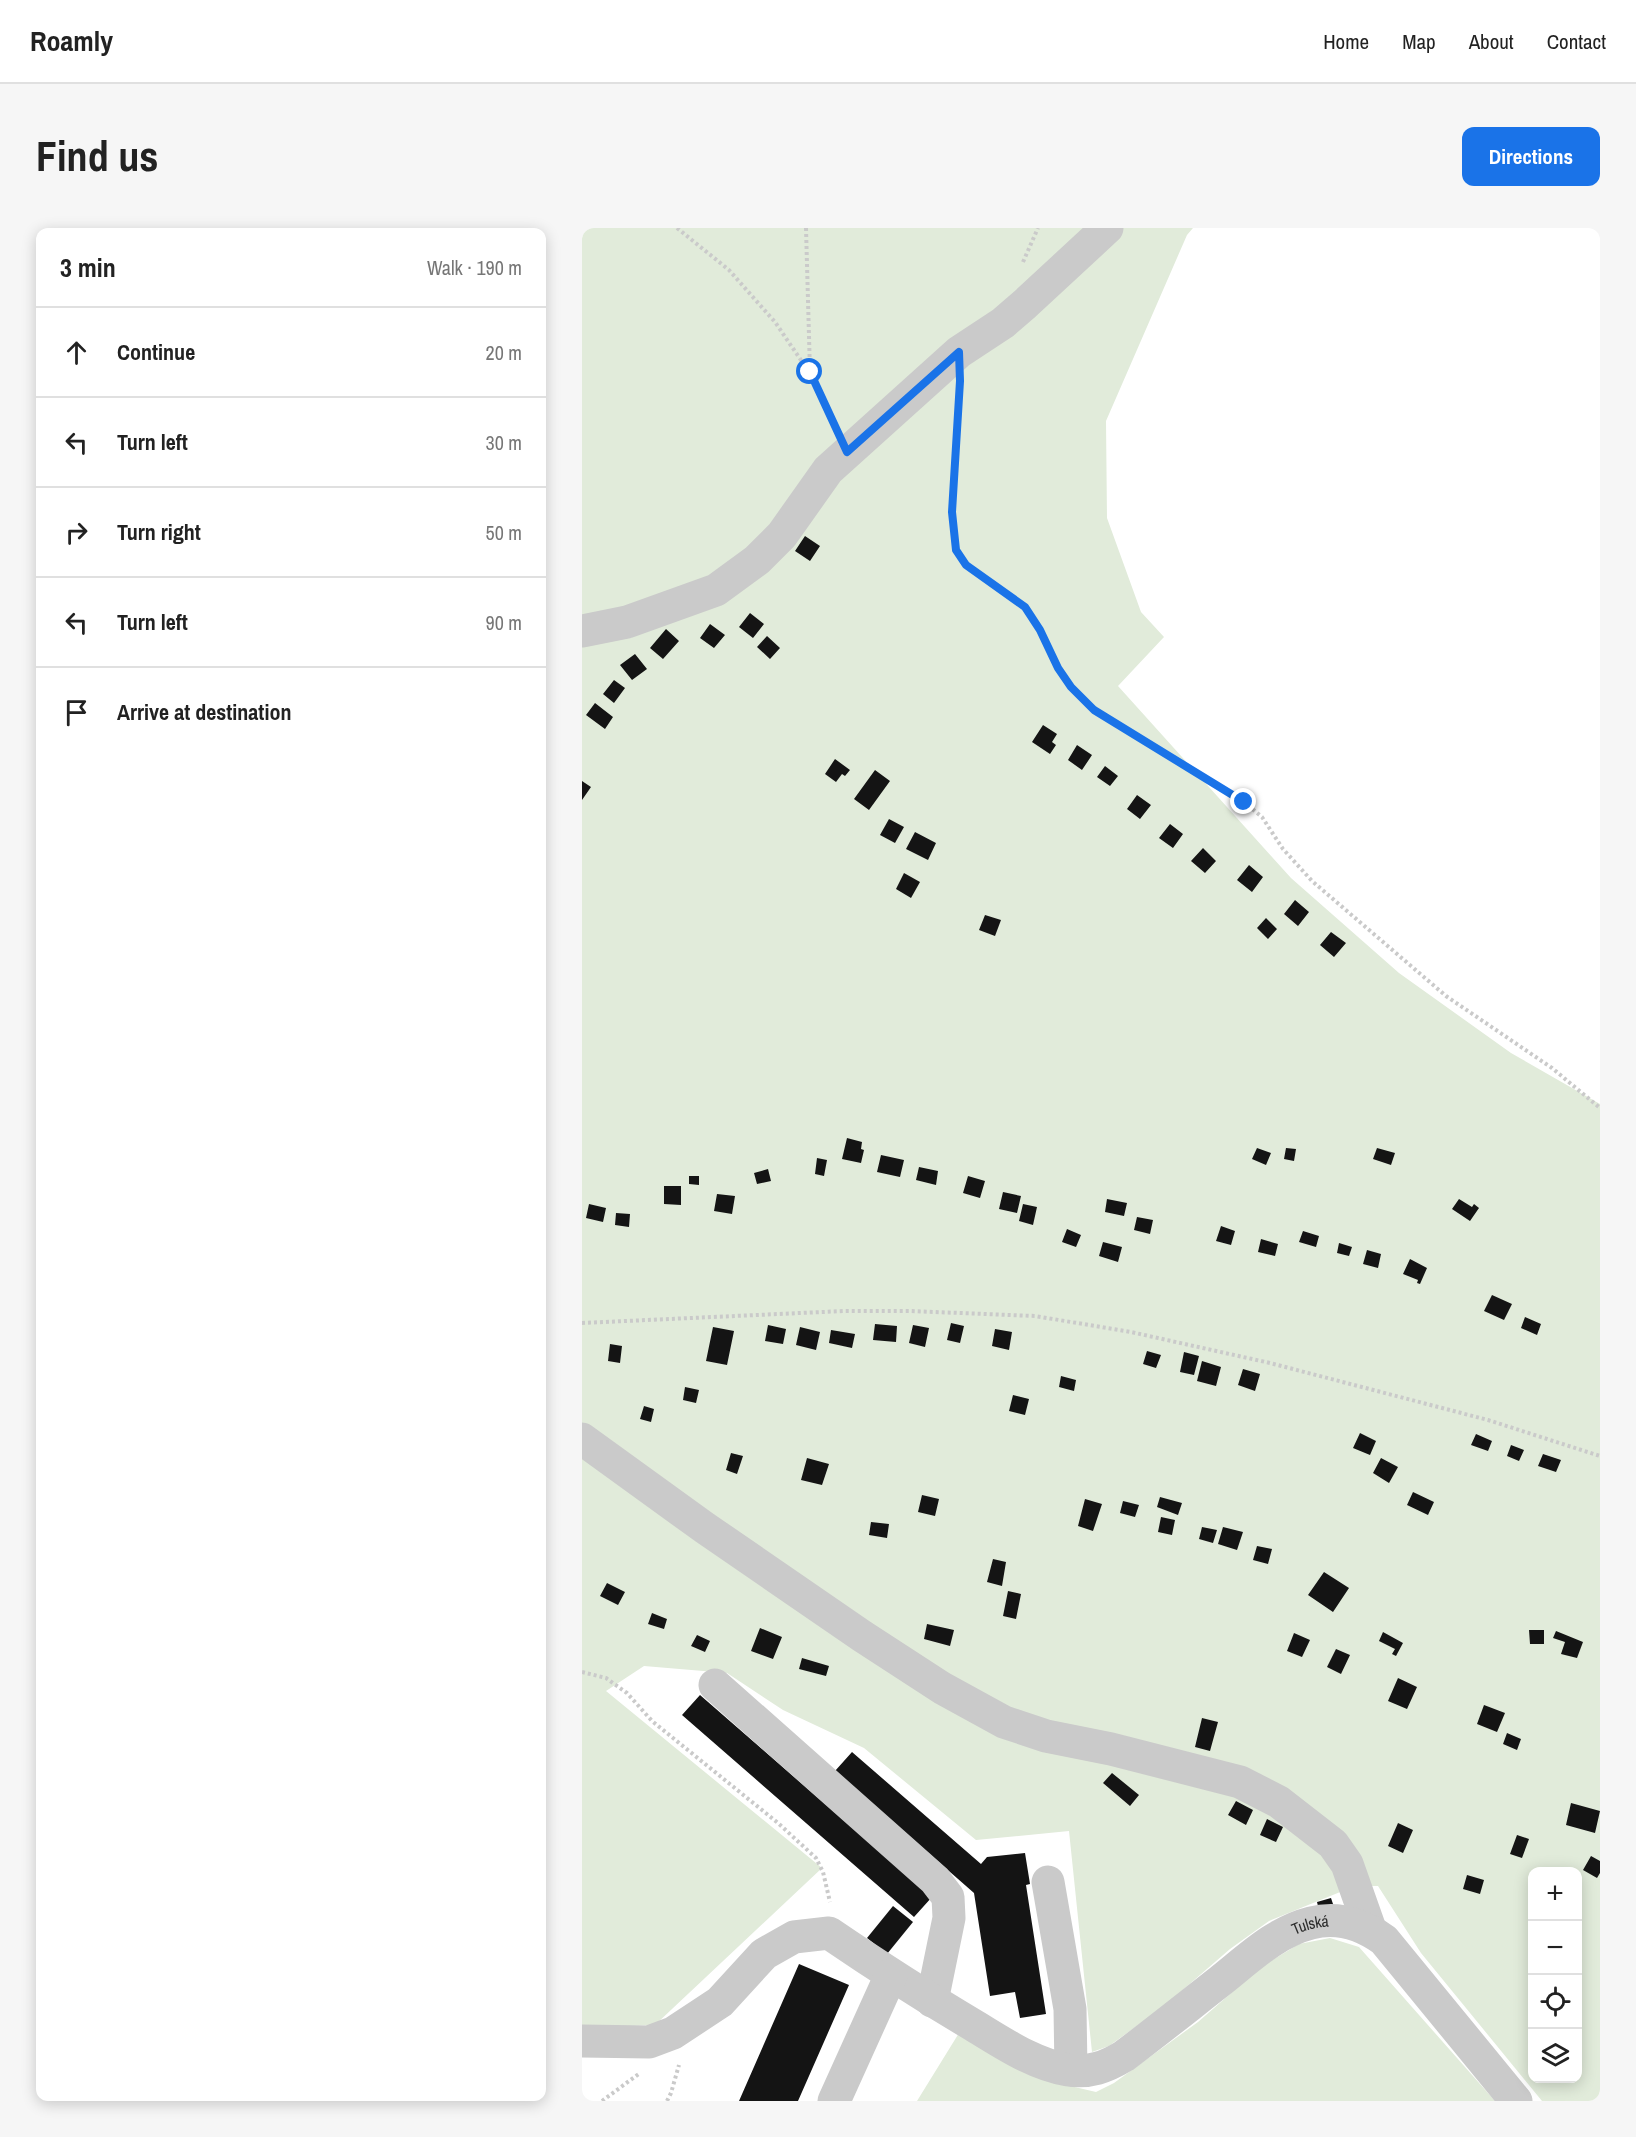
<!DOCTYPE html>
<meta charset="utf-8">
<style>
body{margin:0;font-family:"Archivo Narrow",sans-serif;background:#f6f6f6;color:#222}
.controls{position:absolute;right:18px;bottom:18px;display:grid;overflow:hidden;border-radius:12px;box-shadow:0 3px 15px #0003}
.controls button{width:54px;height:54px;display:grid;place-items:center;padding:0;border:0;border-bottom:2px solid #e0e0e0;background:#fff;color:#222;font:30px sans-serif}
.stop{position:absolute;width:18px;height:18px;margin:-14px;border:4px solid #1a73e8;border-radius:50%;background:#fff}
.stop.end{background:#1a73e8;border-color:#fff;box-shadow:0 2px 6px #0008}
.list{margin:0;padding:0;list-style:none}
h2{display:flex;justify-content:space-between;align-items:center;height:78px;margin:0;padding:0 24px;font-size:26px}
h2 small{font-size:20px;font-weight:400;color:#767676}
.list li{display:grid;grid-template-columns:39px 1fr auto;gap:18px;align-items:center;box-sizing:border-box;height:90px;padding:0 24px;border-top:2px solid #e0e0e0}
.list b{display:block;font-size:22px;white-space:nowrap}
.list em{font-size:20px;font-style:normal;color:#767676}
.icon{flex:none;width:33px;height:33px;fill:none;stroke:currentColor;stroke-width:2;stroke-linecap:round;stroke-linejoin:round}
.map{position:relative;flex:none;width:1018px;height:1873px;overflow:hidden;border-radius:12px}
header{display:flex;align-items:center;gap:36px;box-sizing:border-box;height:84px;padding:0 30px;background:#fff;border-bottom:2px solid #e0e0e0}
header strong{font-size:28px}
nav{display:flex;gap:33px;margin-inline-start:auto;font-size:21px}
.intro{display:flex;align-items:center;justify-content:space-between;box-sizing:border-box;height:144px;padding:0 36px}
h1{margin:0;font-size:42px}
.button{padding:15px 27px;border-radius:12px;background:#1a73e8;color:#fff;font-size:21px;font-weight:700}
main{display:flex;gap:36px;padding:0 36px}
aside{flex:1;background:#fff;border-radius:12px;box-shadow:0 3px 15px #0003}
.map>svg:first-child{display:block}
.green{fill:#e1ebda;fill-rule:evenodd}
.building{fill:#141414}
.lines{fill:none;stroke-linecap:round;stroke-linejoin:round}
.path{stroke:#cacaca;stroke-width:4;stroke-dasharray:3 3;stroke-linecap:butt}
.minor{stroke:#cacaca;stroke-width:33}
.route{stroke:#1a73e8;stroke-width:8}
.labels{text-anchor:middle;stroke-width:6;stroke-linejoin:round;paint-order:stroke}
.street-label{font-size:16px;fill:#2d2d2d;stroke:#fff}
</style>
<header>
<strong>Roamly</strong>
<nav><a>Home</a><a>Map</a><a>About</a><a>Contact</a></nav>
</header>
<div class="intro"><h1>Find us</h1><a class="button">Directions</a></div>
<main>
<aside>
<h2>3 min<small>Walk · 190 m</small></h2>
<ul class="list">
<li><svg class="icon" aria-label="ahead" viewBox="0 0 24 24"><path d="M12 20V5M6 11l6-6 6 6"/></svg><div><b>Continue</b></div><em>20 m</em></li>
<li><svg class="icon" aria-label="left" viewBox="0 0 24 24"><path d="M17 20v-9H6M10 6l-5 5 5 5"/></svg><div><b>Turn left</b></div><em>30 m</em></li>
<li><svg class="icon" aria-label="right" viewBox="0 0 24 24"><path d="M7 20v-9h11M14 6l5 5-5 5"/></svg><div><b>Turn right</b></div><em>50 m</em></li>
<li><svg class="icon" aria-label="left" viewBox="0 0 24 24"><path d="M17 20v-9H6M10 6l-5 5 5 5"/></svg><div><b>Turn left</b></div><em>90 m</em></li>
<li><svg class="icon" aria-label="arrive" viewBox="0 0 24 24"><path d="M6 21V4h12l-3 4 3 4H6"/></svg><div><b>Arrive at destination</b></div></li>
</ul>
</aside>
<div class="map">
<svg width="1018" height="1873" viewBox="0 0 1018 1873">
<rect width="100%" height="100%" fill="#fff"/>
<!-- green -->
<path class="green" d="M 0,0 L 611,0 L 605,7 L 524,193 L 525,290 L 559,384 L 582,409 L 536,458 L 709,650 L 817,745 L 929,825 L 1018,876 L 1018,1873 L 960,1873 L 839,1725 L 796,1658 L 773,1658 L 687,1693 L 648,1721 L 581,1779 L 527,1818 L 510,1824 L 487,1603 L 394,1612 L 282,1520 L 201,1482 L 145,1445 L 62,1438 L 24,1463 L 240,1640 L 73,1797 L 0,1800 ZM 951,1644 L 996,1644 L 996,1850 L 951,1850 Z
M 748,1710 L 777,1719 L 913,1873 L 335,1873 L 377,1805 L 467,1853 L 514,1864 L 532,1855 L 616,1794 L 679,1739 L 717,1716 Z"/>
<!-- building -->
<path class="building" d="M 223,308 L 238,318 L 228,333 L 213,323 Z
M 168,385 L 182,396 L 171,410 L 157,399 Z
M 128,396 L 143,407 L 132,420 L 118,410 Z
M 84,401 L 97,413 L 81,431 L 68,420 Z
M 185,408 L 198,420 L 188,431 L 175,419 Z
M 53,426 L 65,441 L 50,452 L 38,437 Z
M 32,452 L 43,460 L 32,475 L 21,466 Z
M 13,475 L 31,489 L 23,501 L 4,487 Z
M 461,497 L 475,506 L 470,514 L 474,517 L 468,526 L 450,514 Z
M 495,517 L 510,527 L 500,542 L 486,532 Z
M 253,531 L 268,542 L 263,548 L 260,546 L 254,554 L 243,546 Z
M 523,538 L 536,548 L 528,558 L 515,549 Z
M 293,542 L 308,553 L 287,582 L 272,571 Z
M 0,553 L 9,559 L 0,572 Z
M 555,567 L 569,577 L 558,591 L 545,581 Z
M 307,591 L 322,599 L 313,615 L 298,607 Z
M 588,596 L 601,606 L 591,620 L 577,610 Z
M 333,604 L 354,615 L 346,632 L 324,621 Z
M 621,620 L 634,633 L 623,645 L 609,633 Z
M 667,637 L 681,649 L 670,664 L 655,652 Z
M 322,645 L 338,654 L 329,670 L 314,661 Z
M 713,672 L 727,684 L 716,698 L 702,686 Z
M 403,687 L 419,692 L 413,708 L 397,702 Z
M 684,690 L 695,701 L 686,711 L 675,700 Z
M 749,704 L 764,715 L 752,729 L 738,717 Z
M 265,910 L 280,914 L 279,921 L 282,922 L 279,935 L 260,931 Z
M 675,920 L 689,925 L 684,937 L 670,931 Z
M 704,920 L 714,921 L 712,933 L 702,931 Z
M 795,920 L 813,925 L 809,937 L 791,931 Z
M 299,927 L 322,932 L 318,949 L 295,944 Z
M 235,930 L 245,932 L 242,948 L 233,946 Z
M 337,939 L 356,943 L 354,957 L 334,952 Z
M 186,941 L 189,953 L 175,956 L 172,945 Z
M 107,948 L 117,948 L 117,957 L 107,956 Z
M 386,948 L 403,953 L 398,970 L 381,965 Z
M 82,958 L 99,958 L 99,977 L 82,976 Z
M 421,964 L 439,968 L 435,985 L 417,981 Z
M 135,966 L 153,968 L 150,986 L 132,983 Z
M 525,971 L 545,975 L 542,988 L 523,984 Z
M 877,971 L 890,979 L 892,976 L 897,980 L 888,993 L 870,981 Z
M 7,976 L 24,980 L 21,994 L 4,990 Z
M 441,976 L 455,979 L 451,997 L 437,993 Z
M 34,985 L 48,986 L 47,999 L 33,997 Z
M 555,989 L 571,992 L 568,1006 L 552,1002 Z
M 639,998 L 653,1003 L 649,1017 L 634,1013 Z
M 485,1001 L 499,1007 L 494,1019 L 480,1014 Z
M 721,1003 L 737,1008 L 734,1019 L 717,1014 Z
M 679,1011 L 696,1016 L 693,1028 L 676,1024 Z
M 521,1014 L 540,1019 L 536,1034 L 517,1028 Z
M 757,1015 L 770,1019 L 767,1028 L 755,1025 Z
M 785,1022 L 799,1026 L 796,1040 L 781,1036 Z
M 828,1031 L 845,1040 L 838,1056 L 835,1055 L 836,1052 L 821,1046 Z
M 910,1067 L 930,1076 L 922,1092 L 902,1083 Z
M 943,1089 L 959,1096 L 955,1107 L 939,1100 Z
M 369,1095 L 382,1098 L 378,1115 L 365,1112 Z
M 293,1096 L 315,1098 L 314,1114 L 291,1112 Z
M 186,1097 L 204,1101 L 201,1116 L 183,1113 Z
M 331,1097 L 347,1100 L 343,1119 L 327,1115 Z
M 131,1099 L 152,1103 L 145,1137 L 124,1133 Z
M 218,1099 L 238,1104 L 234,1122 L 214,1117 Z
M 413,1101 L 430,1104 L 427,1122 L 410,1118 Z
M 249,1102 L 273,1106 L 270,1120 L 247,1115 Z
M 28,1116 L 40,1118 L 38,1135 L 26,1133 Z
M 565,1123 L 579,1127 L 574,1140 L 561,1136 Z
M 602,1124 L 617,1128 L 612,1147 L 598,1144 Z
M 620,1133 L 639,1139 L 634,1158 L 615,1153 Z
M 661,1141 L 678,1146 L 673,1163 L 656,1157 Z
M 479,1148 L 494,1152 L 492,1163 L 477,1159 Z
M 103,1159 L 117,1162 L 114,1175 L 101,1172 Z
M 431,1167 L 447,1171 L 443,1187 L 427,1183 Z
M 62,1178 L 72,1181 L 69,1194 L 58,1191 Z
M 778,1205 L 794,1213 L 788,1227 L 771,1220 Z
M 894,1206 L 910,1213 L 906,1223 L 889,1217 Z
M 929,1217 L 942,1222 L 937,1233 L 925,1228 Z
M 149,1225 L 161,1228 L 155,1246 L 144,1242 Z
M 961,1226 L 979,1232 L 974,1244 L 956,1238 Z
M 225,1230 L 247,1236 L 240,1257 L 219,1252 Z
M 799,1230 L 816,1239 L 807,1255 L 791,1245 Z
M 831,1264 L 852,1274 L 846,1287 L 825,1277 Z
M 340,1267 L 357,1271 L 353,1288 L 336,1284 Z
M 578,1269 L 600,1275 L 596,1287 L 575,1279 Z
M 503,1271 L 520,1276 L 511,1303 L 496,1298 Z
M 541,1273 L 557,1277 L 553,1289 L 538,1285 Z
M 579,1289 L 593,1292 L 590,1307 L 576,1304 Z
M 289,1294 L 307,1296 L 305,1310 L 287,1307 Z
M 620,1299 L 635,1302 L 631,1315 L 617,1311 Z
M 641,1299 L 661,1304 L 655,1322 L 636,1316 Z
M 675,1318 L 690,1321 L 686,1336 L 671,1332 Z
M 411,1331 L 424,1334 L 420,1358 L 405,1354 Z
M 742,1344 L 767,1360 L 751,1384 L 726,1367 Z
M 25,1355 L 43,1364 L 36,1377 L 18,1368 Z
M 426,1363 L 439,1366 L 434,1391 L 421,1388 Z
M 70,1385 L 85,1391 L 82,1401 L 66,1396 Z
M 345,1396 L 372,1402 L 368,1418 L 342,1411 Z
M 178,1400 L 200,1409 L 191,1431 L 169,1423 Z
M 947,1402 L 962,1402 L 962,1416 L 948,1416 Z
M 974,1403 L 1001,1414 L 995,1430 L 979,1426 L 983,1414 L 971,1410 Z
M 801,1404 L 821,1415 L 814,1428 L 810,1426 L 813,1421 L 797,1413 Z
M 712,1405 L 728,1412 L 720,1429 L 705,1423 Z
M 115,1407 L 128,1413 L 123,1424 L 109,1418 Z
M 754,1421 L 768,1427 L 759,1446 L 745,1439 Z
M 220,1430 L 247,1438 L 244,1448 L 217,1441 Z
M 816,1450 L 835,1459 L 825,1481 L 806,1473 Z
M 118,1467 L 350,1669 L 332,1689 L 100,1487 Z
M 902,1477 L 923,1485 L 915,1504 L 895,1496 Z
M 620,1490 L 636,1494 L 628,1523 L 613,1519 Z
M 925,1505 L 939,1511 L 935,1522 L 921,1516 Z
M 270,1524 L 399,1636 L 405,1629 L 443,1625 L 448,1656 L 444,1657 L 464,1786 L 438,1790 L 433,1764 L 408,1768 L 392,1665 L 253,1543 Z
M 530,1545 L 557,1567 L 548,1578 L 521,1555 Z
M 654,1573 L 671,1582 L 664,1597 L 646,1587 Z
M 989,1575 L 1018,1583 L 1013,1605 L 984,1597 Z
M 685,1591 L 701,1599 L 694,1614 L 678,1607 Z
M 816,1595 L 831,1602 L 821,1625 L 806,1618 Z
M 935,1607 L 947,1611 L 940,1630 L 928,1626 Z
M 1009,1628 L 1018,1633 L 1018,1645 L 1015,1650 L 1001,1642 Z
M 885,1647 L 902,1652 L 898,1666 L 881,1661 Z
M 749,1670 L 752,1679 L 737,1682 L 735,1674 Z
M 311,1678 L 331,1694 L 305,1726 L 285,1710 Z
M 217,1736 L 267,1757 L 216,1873 L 157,1873 Z"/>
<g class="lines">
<!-- path -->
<path class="path" d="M 95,0 L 147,42 L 193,94 L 227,144
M 224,0 L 228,144 L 252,197
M 441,34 L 456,0
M 377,167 L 370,284 L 374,322 L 384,337 L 443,379 L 458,402 L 476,440 L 489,459 L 512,482 L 662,574 L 680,589 L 701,621 L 730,653 L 864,768 L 970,840 L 1018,880
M 0,1095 L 262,1083 L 328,1083 L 453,1088 L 549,1104 L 688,1135 L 906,1192 L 1018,1228
M 0,1444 L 24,1450 L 45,1465 L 70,1493 L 196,1595 L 234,1630 L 241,1644 L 248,1674
M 20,1873 L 58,1845
M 85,1873 L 89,1865 L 97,1837"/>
<!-- minor -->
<g class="minor">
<path d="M 0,403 L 45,394 L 134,362 L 175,332 L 200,307 L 246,242 L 377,124 L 421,95 L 443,76 L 525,0"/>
<path d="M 0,1211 L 123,1300 L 280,1408 L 360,1460 L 422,1494 L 464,1508 L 529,1521 L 658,1554 L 697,1574 L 751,1616 L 765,1636 L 788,1701"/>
<path d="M 133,1457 L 353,1652 L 366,1669 L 367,1690 L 350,1773"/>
<path d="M 466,1654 L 488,1781 L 489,1842"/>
<path id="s1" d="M 0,1813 L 67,1814 L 91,1805 L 138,1774 L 182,1726 L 212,1709 L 247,1705 C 294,1737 342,1768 391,1797 C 421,1815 451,1836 486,1842 C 508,1845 524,1839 542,1828 C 574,1804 605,1779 637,1754 C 665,1732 693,1704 729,1695 C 756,1688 780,1696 802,1712 L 934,1873"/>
<path d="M 252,1873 L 309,1747"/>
</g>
</g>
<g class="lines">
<!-- route -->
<path class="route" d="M 228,144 L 265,224 L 377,124 L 378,153 L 370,284 L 374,322 L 384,337 L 443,379 L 458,402 L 476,440 L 489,459 L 512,482 L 662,574"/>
</g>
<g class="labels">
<!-- street labels -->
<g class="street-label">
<text dy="6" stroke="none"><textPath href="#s1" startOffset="849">Tulská</textPath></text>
</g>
</g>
</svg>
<div class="controls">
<button>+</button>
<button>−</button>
<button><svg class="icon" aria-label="locate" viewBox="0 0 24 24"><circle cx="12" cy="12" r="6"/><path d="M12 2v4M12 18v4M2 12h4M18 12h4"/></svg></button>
<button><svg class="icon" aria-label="layers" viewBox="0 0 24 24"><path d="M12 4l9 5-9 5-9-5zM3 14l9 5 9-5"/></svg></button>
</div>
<div class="stop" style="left:228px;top:144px"></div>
<div class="stop end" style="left:662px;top:574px"></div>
</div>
</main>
